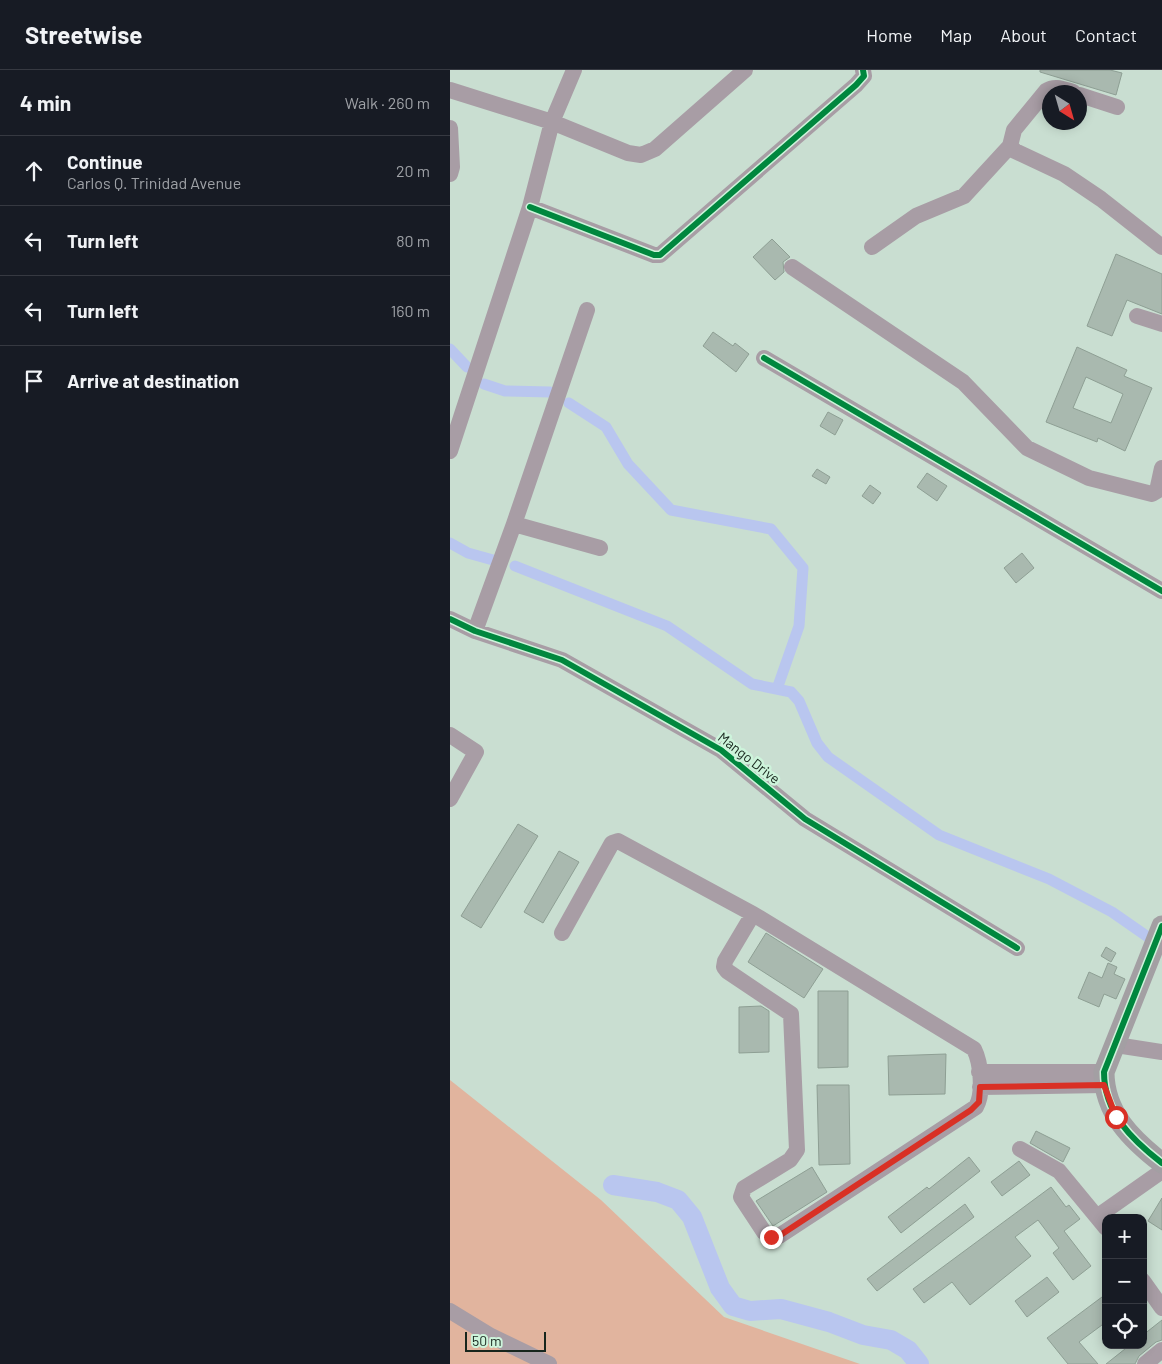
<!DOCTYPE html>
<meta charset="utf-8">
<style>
body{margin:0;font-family:Barlow,sans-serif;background:#242831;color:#f1f3f6}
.controls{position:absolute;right:15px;bottom:15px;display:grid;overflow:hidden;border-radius:10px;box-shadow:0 2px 12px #0003}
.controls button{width:45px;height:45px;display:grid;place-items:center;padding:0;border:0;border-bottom:1px solid #363941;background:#171b24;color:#f1f3f6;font:25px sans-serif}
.compass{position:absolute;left:592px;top:15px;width:45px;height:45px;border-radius:50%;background:#171b24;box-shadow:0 2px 12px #0003;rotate:143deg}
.scale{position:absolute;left:15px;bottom:12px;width:81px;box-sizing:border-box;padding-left:5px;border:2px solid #17261d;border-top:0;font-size:14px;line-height:18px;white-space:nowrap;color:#17261d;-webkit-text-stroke:4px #cdf4db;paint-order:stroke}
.stop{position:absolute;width:15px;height:15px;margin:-11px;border:4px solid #d93025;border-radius:50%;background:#fff}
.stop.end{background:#d93025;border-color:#fff;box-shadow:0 1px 5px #0008}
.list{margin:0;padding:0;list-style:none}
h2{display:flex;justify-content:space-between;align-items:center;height:65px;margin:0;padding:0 20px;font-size:21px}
h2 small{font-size:16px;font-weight:400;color:#9ea1a6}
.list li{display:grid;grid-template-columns:32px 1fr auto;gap:15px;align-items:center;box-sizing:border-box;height:70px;padding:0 20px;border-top:1px solid #363941}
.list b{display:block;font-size:19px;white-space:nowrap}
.list p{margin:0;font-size:16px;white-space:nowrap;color:#9ea1a6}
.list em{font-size:16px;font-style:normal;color:#9ea1a6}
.icon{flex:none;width:28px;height:28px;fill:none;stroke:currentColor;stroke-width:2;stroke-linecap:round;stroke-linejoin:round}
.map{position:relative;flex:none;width:712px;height:1294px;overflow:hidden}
header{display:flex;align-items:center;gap:30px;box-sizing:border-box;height:70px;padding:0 25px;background:#171b24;border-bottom:1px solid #363941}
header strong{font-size:24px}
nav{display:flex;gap:28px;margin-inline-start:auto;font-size:18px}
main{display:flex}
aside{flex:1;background:#171b24}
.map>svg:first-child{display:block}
.green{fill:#e1b49e}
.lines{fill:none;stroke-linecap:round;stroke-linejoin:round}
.canal{stroke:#b9c6ef;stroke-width:11}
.river{stroke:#b9c6ef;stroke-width:20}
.building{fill:#a9b9af;stroke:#8e9f94;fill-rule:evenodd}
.minor{stroke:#a89da5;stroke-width:16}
.major{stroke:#a39fa3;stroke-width:21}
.cycleway-casing{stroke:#cdf4db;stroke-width:9}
.cycleway{stroke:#00873e;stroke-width:6}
.route{stroke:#d93025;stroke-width:6}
.labels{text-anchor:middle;stroke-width:5;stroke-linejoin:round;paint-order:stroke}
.street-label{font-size:14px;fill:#17261d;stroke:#cdf4db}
</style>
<header>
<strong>Streetwise</strong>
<nav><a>Home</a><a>Map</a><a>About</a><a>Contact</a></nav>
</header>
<main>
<aside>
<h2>4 min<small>Walk · 260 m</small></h2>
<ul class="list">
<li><svg class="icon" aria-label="ahead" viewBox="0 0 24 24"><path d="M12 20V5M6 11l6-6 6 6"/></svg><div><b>Continue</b><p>Carlos Q. Trinidad Avenue</p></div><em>20 m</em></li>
<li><svg class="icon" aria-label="left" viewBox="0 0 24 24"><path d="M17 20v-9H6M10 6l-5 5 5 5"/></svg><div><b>Turn left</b></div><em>80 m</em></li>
<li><svg class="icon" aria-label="left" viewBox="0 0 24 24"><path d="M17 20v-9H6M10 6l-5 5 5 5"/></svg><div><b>Turn left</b></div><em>160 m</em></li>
<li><svg class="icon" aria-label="arrive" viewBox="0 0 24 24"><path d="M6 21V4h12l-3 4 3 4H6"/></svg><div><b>Arrive at destination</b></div></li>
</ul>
</aside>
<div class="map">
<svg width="712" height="1294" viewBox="0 0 712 1294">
<rect width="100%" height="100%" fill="#c9ded1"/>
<!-- green -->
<path class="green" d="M 0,1010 L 151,1130 L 274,1247 L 410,1294 L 0,1294 Z"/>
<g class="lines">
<!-- canal -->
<path class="canal" d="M 0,279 L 17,297
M 34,314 L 55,321 L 100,322
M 119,333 L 156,357 L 178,394 L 221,440 L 321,459 L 353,498 L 349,556 L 327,619
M 0,473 L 18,483 L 43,490
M 65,496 L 217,556 L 302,614 L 341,622 L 349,631 L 367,673 L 378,687 L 489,765 L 599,809 L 662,842 L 708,874"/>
<!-- river -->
<path class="river" d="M 163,1115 L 207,1122 L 228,1130 L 242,1147 L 270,1218 L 283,1236 L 300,1241 L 331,1239 L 379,1252 L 413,1265 L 441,1270 L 458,1280 L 469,1294"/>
</g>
<!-- building -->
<path class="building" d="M 590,0 L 660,0 L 672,3 L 666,25 L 590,2 Z
M 322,169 L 340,187 L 333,192 L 334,202 L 325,210 L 303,187 Z
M 666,184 L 712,204 L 712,244 L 677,230 L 662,266 L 637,256 Z
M 263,262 L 283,276 L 285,273 L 299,284 L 286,302 L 253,276 Z
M 627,277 L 677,300 L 674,306 L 702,318 L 675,381 L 648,368 L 647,372 L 596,352 ZM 636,307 L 673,324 L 661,353 L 623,338 Z
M 378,342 L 393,350 L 385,365 L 370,356 Z
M 367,399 L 380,407 L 376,414 L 362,406 Z
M 477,403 L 497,416 L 487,431 L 467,417 Z
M 420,415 L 431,423 L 423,434 L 412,426 Z
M 572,483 L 584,498 L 566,513 L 554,498 Z
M 68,754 L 88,766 L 31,858 L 11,846 Z
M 109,781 L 129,792 L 93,853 L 74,842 Z
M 316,863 L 373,899 L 354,928 L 298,892 Z
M 656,877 L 666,883 L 661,892 L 651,886 Z
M 658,893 L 667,897 L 664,904 L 675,909 L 666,929 L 654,924 L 649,937 L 628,928 L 639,902 L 652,908 Z
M 368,921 L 398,921 L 398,997 L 368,998 Z
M 311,936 L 319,941 L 319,982 L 289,983 L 289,937 Z
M 496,984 L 495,1024 L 439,1025 L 438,986 Z
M 367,1015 L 399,1015 L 400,1094 L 369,1095 Z
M 586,1061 L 620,1078 L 613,1092 L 580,1073 Z
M 519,1087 L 530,1101 L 451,1163 L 438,1147 L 477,1117 L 479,1119 Z
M 569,1091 L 580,1105 L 552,1126 L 541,1112 Z
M 362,1097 L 377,1122 L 323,1156 L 306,1131 Z
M 601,1117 L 616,1137 L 619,1135 L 630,1149 L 614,1161 L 641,1196 L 623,1210 L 603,1183 L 609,1178 L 588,1150 L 565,1167 L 581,1186 L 520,1235 L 502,1212 L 474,1233 L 463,1219 Z
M 712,1128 L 712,1160 L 698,1151 Z
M 515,1134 L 524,1147 L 427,1221 L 417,1209 Z
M 597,1207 L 609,1222 L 577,1247 L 565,1231 Z
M 656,1224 L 656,1252 L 629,1272 L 648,1294 L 618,1294 L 597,1268 Z
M 712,1250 L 712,1270 L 706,1272 L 689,1286 L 685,1294 L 656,1294 L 680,1275 L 693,1275 L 693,1265 Z"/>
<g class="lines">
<!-- minor -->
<path class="minor" d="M 0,20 L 102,52 L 178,83 L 191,85 L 205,79 L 295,0
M 623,22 C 613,19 605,15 596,21 L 564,60 L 560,76 L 565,81 L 614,104 L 651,129 L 712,177
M 630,25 L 667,37
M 0,58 L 2,97 L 0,104
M 80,137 L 204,185 L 210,185 L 406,15 L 414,6 L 413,0
M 422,177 L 466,146 L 514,126 L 560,76
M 342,197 L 513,312 L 577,378 L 639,408 L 702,424 L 707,421 L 712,398
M 687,246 L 712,254
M 314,288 L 712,521
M 0,381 L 80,137 L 102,52 L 124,0
M 64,454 L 150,478
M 0,549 L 25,561 L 112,590 L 271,680 L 355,749 L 567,878
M 25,561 L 64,454 L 137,240
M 0,665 L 26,682 L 0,729
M 112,863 L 162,773 L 168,771 L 303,844 L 524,979 C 531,993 534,1023 526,1037 L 329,1166 L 321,1167 L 314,1162 L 291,1127 L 294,1118 L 340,1090 L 347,1080 L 341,944 L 277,901 L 274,897 L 275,891 L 303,844
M 666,975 L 712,982
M 529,1002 L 654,1002
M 530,1017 L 654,1015
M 570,1079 L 609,1101 L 656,1158
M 648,1146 L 712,1101
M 693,1211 L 712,1238
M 0,1241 L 41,1266 L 99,1294
M 695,1294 L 712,1280"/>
<!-- major -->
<path class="major" d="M 712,856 L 654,1002 C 654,1043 682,1070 712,1093"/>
<defs>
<path id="cycleway" d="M 80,137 L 204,185 L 210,185 L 406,15 L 414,6 L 413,0
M 314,288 L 712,521
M 0,549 L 25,561 L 112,590 L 271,680 L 355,749 L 567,878
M 712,856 L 654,1002 C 654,1043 682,1070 712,1093"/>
</defs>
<!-- cycleway casing -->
<use href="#cycleway" class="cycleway-casing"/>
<!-- cycleway -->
<use href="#cycleway" class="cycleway"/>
</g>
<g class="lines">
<!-- route -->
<path class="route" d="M 321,1167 L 329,1166 L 521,1040 L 529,1032 L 530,1017 L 654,1015 L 666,1047"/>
</g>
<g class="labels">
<!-- street labels -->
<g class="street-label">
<text transform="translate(299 688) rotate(38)" y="5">Mango Drive</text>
</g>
</g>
</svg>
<div class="controls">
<button>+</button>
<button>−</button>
<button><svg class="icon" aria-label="locate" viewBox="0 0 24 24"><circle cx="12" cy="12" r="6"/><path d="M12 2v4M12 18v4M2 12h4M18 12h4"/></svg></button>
</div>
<svg class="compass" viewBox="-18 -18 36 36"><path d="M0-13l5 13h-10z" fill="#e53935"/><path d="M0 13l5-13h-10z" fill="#9ea1a6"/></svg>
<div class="scale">50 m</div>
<div class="stop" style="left:666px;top:1047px"></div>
<div class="stop end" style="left:321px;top:1167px"></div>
</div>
</main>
